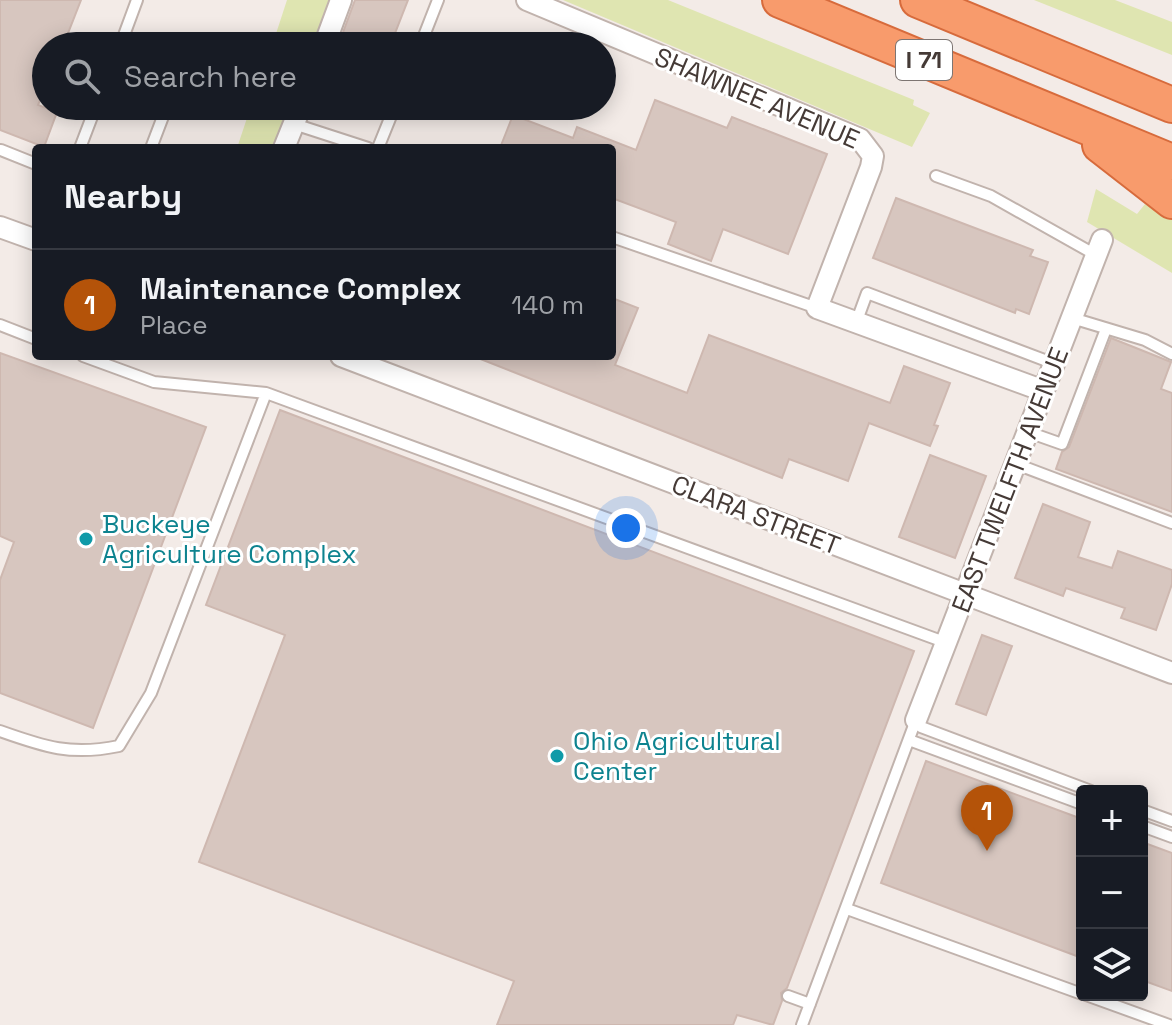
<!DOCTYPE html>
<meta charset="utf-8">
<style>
body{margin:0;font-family:"Space Grotesk",sans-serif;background:#242831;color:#f1f3f6}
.controls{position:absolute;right:24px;bottom:24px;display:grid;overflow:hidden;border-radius:8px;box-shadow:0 4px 20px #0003}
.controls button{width:72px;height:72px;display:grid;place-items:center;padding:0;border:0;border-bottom:2px solid #363941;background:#171b24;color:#f1f3f6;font:40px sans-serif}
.you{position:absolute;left:626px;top:528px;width:28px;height:28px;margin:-20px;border:6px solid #fff;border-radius:50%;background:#1a73e8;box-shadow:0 0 0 12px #1a73e833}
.badge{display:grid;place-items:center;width:52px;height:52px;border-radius:50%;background:#b45309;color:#fff;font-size:26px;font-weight:700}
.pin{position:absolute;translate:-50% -66px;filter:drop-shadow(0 2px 4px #0008)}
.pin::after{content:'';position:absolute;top:42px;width:28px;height:24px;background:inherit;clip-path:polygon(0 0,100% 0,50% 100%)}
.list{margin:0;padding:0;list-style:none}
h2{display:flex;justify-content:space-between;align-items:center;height:104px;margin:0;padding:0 32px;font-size:34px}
h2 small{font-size:26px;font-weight:400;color:#9ea1a6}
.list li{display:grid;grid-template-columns:52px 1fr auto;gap:24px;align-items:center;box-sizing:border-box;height:112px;padding:0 32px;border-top:2px solid #363941}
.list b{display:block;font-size:30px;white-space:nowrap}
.list p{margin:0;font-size:26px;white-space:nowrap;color:#9ea1a6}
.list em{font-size:26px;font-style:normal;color:#9ea1a6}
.icon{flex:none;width:44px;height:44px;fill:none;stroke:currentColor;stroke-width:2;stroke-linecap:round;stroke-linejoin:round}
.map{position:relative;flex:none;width:1172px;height:1025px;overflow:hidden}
.search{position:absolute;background:#171b24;box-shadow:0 4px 20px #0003;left:32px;top:32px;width:584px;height:88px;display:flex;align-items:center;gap:20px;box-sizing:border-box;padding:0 28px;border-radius:44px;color:#9ea1a6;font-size:30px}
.panel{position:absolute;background:#171b24;box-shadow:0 4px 20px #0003;left:32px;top:144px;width:584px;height:216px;border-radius:8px}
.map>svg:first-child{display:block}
.green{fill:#dfe5b1}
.building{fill:#d7c6bf;stroke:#ceb8b0;stroke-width:2}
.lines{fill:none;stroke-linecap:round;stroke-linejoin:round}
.lane-casing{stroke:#c1b3ad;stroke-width:14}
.street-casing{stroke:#c1b3ad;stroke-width:24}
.highway-casing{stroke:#d76b3c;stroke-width:38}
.lane{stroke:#fff;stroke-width:10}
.street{stroke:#fff;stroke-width:20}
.highway{stroke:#f89b6c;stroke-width:34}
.culture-dot{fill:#0f9aa8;stroke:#fff;stroke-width:3}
.labels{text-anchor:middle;stroke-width:6;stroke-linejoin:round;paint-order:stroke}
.shield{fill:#fff;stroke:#7d7572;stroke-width:2}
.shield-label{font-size:24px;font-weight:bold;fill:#453a36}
.street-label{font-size:26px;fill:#453a36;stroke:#fff}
.culture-label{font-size:26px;fill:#0d838f;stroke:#fff;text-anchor:start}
</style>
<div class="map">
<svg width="1172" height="1025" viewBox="0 0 1172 1025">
<rect width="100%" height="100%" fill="#f3ebe7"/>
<!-- green -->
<path class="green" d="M 287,0 L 333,0 L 314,46 L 272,46 Z
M 563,0 L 668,0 L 914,100 L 913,105 L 930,113 L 912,147 Z
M 1034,0 L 1115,0 L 1172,22 L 1172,55 Z
M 251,106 L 289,106 L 272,148 L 237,148 Z
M 1096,189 L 1137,214 L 1145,204 L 1172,219 L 1172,273 L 1087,222 Z"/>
<!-- building -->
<path class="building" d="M 0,0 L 81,0 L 63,46 L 46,46 L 46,86 L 38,105 L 57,112 L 44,147 L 0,130 Z
M 355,0 L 408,0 L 390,46 L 338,46 Z
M 655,100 L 727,128 L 732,117 L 827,154 L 788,254 L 723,229 L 711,261 L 668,244 L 676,222 L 612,198 L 612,148 L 500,148 L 513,115 L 573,138 L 577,127 L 636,150 Z
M 896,198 L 1033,250 L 1030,256 L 1048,262 L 1029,314 L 1016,309 L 1015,313 L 873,258 Z
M 612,298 L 638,308 L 615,365 L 687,393 L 709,335 L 890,403 L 904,366 L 950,383 L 934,425 L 938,426 L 930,446 L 869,423 L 848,481 L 789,459 L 782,478 L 478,358 L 612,356 Z
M 1111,338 L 1171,362 L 1161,389 L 1172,393 L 1172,512 L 1056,469 L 1062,452 L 1069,447 Z
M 0,353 L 206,427 L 93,728 L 0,693 L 0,580 L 14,542 L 0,536 Z
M 280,410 L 914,651 L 787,988 L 781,993 L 782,1001 L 773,1025 L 737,1015 L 733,1025 L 497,1025 L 514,981 L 199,862 L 285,635 L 206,605 Z
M 930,455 L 986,476 L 955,558 L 899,537 Z
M 1043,504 L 1090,522 L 1078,557 L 1112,568 L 1118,551 L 1172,570 L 1172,584 L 1156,630 L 1121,618 L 1125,608 L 1066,588 L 1063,596 L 1015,578 Z
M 982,635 L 1012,646 L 986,715 L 956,704 Z
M 926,761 L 1082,819 L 1082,958 L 881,883 Z
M 1142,842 L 1172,853 L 1172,991 L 1142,980 Z"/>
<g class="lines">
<defs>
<path id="lane" d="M 120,46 L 137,0
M 420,46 L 438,0
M 294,124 L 368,148
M 80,148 L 96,106
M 151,148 L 167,106
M 378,148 L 395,106
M 1,150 L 36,164
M 936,176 L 991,196 L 1096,255
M 612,237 L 817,308
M 1072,318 L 1145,340 L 1172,354
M 856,323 L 867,293 L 1055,364
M 0,325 L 36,339
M 83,356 L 154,382 L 266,393 L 947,643
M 1028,432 L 1062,444 L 1106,329
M 1016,464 L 1172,523
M 0,731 C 45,747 71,756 119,746 L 151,693 L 266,393
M 909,740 L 1082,804
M 1142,810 L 1172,821
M 1142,826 L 1172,837
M 847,909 L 1082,994
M 1086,995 L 1169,1025
M 788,996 L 810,1004
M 802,1025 L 916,720 L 921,727 L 1091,791"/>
<path id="street" d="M 527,0 L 860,139 L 873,156 L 871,167 L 817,308 L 1044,391
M 324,46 L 341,0
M 284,148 L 301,106
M 0,227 L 36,240
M 341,356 L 1172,673
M 916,720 L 1102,240"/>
<path id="highway" d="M 780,0 L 1172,162
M 918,0 L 1172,105
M 1100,145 L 1172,201"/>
</defs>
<!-- lane casing -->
<use href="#lane" class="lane-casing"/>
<!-- street casing -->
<use href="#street" class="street-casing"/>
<!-- highway casing -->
<use href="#highway" class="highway-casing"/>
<!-- lane -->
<use href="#lane" class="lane"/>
<!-- street -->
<use href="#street" class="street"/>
<!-- highway -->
<use href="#highway" class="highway"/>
</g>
<!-- markers -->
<g class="culture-dot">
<circle cx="86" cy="539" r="8"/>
<circle cx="557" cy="756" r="8"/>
</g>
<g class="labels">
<!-- shield labels -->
<rect class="shield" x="896" y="40" width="56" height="40" rx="6"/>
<g class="shield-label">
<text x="924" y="68">I 71</text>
</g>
<!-- street labels -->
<g class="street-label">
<text transform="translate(757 98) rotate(23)" y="9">SHAWNEE AVENUE</text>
<text transform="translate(1010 480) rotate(-69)" y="9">EAST TWELFTH AVENUE</text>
<text transform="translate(756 515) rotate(21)" y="9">CLARA STREET</text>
</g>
<!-- culture labels -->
<g class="culture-label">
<text x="102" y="533">Buckeye<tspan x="102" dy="30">Agriculture Complex</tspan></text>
<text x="573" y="750">Ohio Agricultural<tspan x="573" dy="30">Center</tspan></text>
</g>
</g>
</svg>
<div class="controls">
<button>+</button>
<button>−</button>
<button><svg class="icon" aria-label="layers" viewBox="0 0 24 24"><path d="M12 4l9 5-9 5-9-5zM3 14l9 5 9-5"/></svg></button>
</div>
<div class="you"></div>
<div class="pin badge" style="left:987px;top:851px">1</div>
<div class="search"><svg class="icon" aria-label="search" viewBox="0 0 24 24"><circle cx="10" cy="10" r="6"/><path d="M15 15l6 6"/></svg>Search here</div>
<section class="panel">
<h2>Nearby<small></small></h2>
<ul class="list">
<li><span class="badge">1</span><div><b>Maintenance Complex</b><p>Place</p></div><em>140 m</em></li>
</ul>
</section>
</div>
